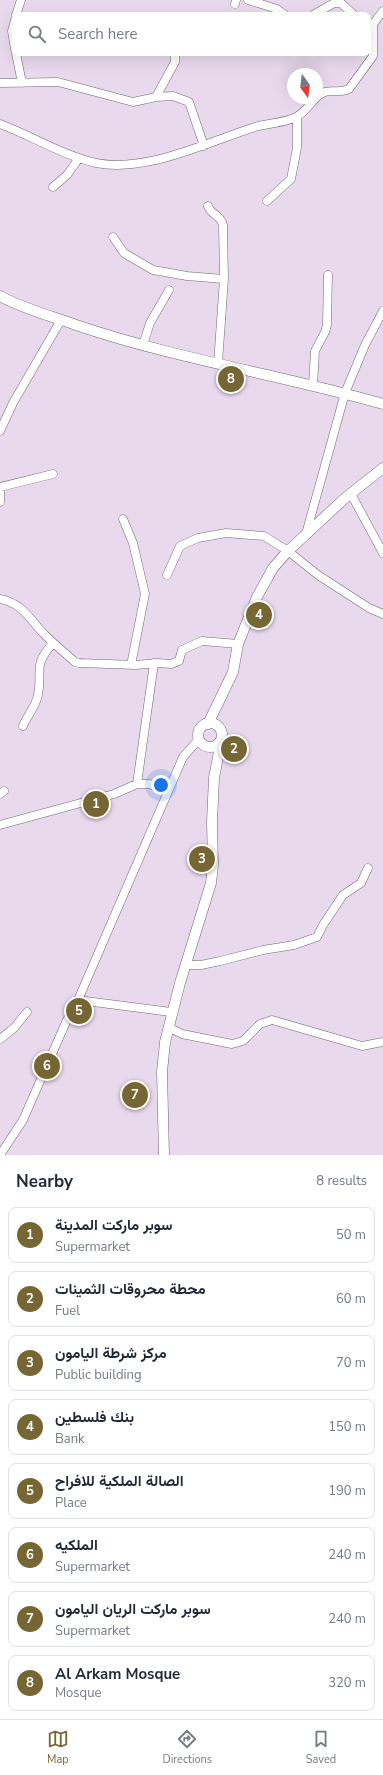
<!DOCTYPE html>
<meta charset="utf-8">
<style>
body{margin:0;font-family:"Nunito Sans",Vazirmatn,sans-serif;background:#f6f6f7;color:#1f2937}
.compass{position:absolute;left:287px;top:68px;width:36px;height:36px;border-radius:50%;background:#fff;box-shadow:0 4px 16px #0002;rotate:166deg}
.you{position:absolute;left:161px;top:785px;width:14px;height:14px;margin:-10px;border:3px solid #fff;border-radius:50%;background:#1a73e8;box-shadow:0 0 0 6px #1a73e833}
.badge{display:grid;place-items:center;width:26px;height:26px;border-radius:50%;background:#756633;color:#fff;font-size:13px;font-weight:700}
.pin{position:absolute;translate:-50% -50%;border:2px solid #fff;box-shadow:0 1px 4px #0006}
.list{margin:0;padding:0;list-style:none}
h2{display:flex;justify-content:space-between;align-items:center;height:52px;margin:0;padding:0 16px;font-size:17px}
h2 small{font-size:13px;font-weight:400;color:#747a83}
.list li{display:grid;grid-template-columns:26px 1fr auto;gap:12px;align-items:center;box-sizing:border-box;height:56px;margin:0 8px 8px;padding:0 8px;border:1px solid #e0e1e3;border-radius:8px}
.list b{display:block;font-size:15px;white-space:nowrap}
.list p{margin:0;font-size:13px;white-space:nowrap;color:#747a83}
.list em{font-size:13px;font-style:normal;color:#747a83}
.icon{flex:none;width:22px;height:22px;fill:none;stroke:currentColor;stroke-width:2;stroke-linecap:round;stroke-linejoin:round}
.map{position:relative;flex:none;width:383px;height:1155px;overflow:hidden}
.search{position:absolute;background:#fff;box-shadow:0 4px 16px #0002;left:12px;right:12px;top:12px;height:44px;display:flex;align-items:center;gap:10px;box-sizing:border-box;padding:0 14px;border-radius:8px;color:#747a83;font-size:15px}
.sheet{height:564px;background:#fff}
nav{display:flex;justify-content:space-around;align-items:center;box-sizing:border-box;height:56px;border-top:1px solid #e0e1e3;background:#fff;font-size:11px;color:#747a83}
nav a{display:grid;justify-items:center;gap:2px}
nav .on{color:#756633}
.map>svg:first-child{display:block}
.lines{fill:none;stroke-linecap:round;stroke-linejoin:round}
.minor-casing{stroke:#726476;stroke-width:9}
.tertiary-casing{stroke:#726476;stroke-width:11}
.minor{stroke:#fff;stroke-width:8}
.tertiary{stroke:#fff;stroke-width:10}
</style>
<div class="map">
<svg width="383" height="1155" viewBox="0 0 383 1155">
<rect width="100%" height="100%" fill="#e9d9ed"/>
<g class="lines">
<defs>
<path id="minor" d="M 248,0 L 277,9 L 285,15
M 235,4 L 236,0
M 16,15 L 21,0
M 313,15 L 334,3 L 341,3 L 354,15
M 15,20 L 12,31 L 15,49
M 16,53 L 22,83
M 0,83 L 58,82 L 133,102 L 156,97 L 173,96 L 189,102 L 204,146
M 156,97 L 175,62 L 175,53
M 317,97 C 328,86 337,95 349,89 L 373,56 L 373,24 L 383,11
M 0,124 C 32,136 62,155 96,163 C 147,173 207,142 255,127 C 268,123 285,123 296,117 C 304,113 310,104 316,98
M 53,187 L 67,175 L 79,158
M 267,201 L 291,179 L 297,148 L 297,117
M 208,206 C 211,215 221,215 223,225 L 224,279 L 218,363
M 113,237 L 124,253 L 153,270 L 187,276 L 224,279
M 143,345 L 150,323 L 169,290
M 313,385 L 315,351 L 325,332 L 327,325 L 328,275
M 0,431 L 13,403 L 61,320
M 0,487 L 53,474
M 0,488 L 0,502
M 351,494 L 383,553
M 123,519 L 133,543 L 145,594 L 131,665
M 306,534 L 345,393 L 365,345 L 383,311
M 167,575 L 180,546 L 198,538 L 226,533 L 264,536 L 288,551 L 318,575 L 369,608 L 383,614
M 0,599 C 24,604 29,619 45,635 C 54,644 65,653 75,662 L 79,663 L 136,665 L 158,663 L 171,664 L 179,661 L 182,650 L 202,641 L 238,644
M 23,726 C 27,716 36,706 38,695 C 43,669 32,667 53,643
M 137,784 L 154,663
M 0,794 L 4,791
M 0,825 L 114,794 L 137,784 L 150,784 L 167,791
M 185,965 L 201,965 L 220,961 L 263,950 L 294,945 L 317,937 L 323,925 L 343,895 L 361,883 L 368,868
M 78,1000 L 171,1012
M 168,1027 L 182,1034 L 232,1044 L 243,1041 L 260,1024 L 272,1020 L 362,1046 L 383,1042
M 0,1039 L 14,1028 L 27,1012
M 0,1155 L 23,1120 L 66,1022 L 78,1000 L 183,757 L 199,739"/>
<path id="tertiary" d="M 0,296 C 24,309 51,316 76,325 C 176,359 282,375 383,404
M198 735a12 12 0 1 1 24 0a12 12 0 1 1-24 0Z
M 208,724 L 233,672 L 238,644 L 257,597 L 273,568 L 288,551 L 344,499 L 383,468
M 164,1155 L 162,1072 L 165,1042 L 180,983 L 211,883 L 213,865 L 212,822 L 214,778 L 221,741"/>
</defs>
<!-- minor casing -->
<use href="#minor" class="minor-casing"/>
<!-- tertiary casing -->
<use href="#tertiary" class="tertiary-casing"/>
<!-- minor -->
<use href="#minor" class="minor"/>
<!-- tertiary -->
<use href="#tertiary" class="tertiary"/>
</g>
</svg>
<svg class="compass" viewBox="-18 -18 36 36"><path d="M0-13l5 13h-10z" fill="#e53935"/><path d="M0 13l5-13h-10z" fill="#747a83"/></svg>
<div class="you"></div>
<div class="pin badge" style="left:96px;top:804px">1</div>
<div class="pin badge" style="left:234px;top:749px">2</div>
<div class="pin badge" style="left:202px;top:859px">3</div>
<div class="pin badge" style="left:259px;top:615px">4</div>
<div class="pin badge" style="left:79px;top:1011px">5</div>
<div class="pin badge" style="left:47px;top:1066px">6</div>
<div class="pin badge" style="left:135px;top:1095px">7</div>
<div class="pin badge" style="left:231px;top:379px">8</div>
<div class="search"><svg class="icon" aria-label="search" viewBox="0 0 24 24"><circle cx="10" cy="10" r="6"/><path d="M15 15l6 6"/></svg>Search here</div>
</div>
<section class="sheet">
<h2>Nearby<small>8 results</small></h2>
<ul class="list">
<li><span class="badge">1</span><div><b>سوبر ماركت المدينة</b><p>Supermarket</p></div><em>50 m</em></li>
<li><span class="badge">2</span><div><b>محطة محروقات الثمينات</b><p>Fuel</p></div><em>60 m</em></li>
<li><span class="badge">3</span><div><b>مركز شرطة اليامون</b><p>Public building</p></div><em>70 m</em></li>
<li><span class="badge">4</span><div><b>بنك فلسطين</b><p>Bank</p></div><em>150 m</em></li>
<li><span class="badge">5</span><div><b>الصالة الملكية للافراح</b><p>Place</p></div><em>190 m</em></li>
<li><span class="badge">6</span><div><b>الملكيه</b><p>Supermarket</p></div><em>240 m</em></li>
<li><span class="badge">7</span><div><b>سوبر ماركت الريان اليامون</b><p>Supermarket</p></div><em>240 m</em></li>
<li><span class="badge">8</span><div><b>Al Arkam Mosque</b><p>Mosque</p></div><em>320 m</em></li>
</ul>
</section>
<nav>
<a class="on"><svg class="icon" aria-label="map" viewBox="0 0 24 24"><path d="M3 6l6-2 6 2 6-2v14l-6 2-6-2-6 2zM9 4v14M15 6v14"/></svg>Map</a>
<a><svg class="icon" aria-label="directions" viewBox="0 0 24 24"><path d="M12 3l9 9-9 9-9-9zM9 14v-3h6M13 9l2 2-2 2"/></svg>Directions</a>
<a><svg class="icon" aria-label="saved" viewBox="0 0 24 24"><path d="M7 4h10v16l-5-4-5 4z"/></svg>Saved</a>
</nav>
